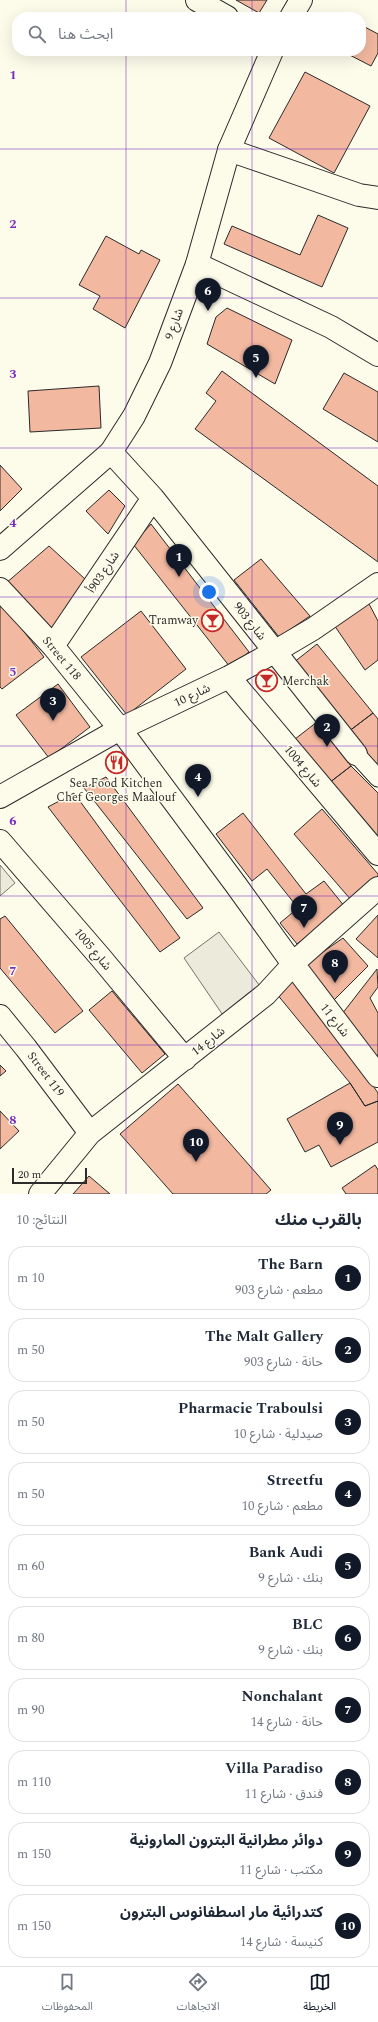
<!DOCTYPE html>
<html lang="ar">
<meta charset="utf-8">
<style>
body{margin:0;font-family:Spectral,"Noto Sans Arabic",serif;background:#f2f2f3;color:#1f2937;direction:rtl}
.scale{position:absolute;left:12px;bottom:10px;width:75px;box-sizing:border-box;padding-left:4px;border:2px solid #2b2b2b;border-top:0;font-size:11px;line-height:14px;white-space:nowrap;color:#2b2b2b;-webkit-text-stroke:3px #fdfbea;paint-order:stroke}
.you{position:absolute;left:209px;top:592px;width:14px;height:14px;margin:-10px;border:3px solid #fff;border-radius:50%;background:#1a73e8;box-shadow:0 0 0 6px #1a73e833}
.badge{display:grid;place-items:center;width:26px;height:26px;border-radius:50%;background:#111827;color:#fff;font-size:13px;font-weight:700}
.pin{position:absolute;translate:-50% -33px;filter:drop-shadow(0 1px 2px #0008)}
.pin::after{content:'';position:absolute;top:21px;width:14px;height:12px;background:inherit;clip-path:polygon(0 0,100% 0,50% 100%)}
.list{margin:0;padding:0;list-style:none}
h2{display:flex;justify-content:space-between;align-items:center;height:52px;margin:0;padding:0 16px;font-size:17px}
h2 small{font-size:13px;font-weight:400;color:#747a83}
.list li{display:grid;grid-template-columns:26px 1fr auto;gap:12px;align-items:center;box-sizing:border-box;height:64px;margin:0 8px 8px;padding:0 8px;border:1px solid #e0e1e3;border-radius:16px}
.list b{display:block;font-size:15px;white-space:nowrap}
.list p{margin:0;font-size:13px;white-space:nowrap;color:#747a83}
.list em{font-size:13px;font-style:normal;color:#747a83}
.icon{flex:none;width:22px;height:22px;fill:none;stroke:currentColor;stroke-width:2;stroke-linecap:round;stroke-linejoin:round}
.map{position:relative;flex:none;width:378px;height:1194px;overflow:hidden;direction:ltr}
.search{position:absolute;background:#fff;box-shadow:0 4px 16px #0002;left:12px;right:12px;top:12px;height:44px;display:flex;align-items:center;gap:10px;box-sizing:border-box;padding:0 14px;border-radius:16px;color:#747a83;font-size:15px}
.sheet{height:772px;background:#fff}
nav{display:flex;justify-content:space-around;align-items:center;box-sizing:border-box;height:56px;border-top:1px solid #e0e1e3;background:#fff;font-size:11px;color:#747a83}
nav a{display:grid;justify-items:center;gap:2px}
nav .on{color:#111827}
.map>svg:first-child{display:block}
.parking{fill:#eceadb;stroke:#74746e}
.building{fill:#f2b8a0;stroke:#2b2b2b}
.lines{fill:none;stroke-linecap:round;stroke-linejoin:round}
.pedestrian-casing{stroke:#2b2b2b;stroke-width:19}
.minor-casing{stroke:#2b2b2b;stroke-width:24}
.secondary-casing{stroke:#2b2b2b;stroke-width:24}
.primary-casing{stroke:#2b2b2b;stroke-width:24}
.pedestrian{stroke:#fdfbea;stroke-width:17}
.minor{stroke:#fdfbea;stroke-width:22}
.secondary{stroke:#fdfbea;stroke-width:22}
.primary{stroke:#fdfbea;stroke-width:22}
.grid{fill:none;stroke:#7b2cbf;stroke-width:1;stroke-opacity:0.55}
.labels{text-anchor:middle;stroke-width:3;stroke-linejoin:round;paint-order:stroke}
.street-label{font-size:12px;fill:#2b2b2b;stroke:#fdfbea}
.poi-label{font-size:12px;fill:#2b2b2b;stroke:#fdfbea;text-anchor:end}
.grid-label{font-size:13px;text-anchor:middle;font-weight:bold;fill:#7b2cbf;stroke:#fdfbea;stroke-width:3;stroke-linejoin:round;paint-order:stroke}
</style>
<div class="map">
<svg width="378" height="1194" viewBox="0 0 378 1194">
<rect width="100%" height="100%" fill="#fdfbea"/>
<!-- parking -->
<path class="parking" d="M 0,865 L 15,883 L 0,896 Z
M 219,932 L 266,994 L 229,1024 L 184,958 Z"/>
<!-- building -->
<path class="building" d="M 236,0 L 267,0 L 259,13 Z
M 361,25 L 378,34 L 378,53 L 371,66 L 342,51 L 361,51 Z
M 305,72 L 370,106 L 334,173 L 269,138 Z
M 318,215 L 348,228 L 322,287 L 224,244 L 232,226 L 300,255 Z
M 106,236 L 139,254 L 141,250 L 160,260 L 125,328 L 93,309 L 100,296 L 79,285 Z
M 227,308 L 292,340 L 275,384 L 207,344 L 216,317 Z
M 222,371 L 378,486 L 378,562 L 195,429 L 216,401 L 206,393 Z
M 344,373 L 378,392 L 378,442 L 323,409 Z
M 99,386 L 101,428 L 30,432 L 28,391 Z
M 0,465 L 22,489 L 0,511 Z
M 109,490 L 125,506 L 108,534 L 86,511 Z
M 151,524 L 249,652 L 230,667 L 133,544 Z
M 49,546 L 85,579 L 50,632 L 5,584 Z
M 261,559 L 310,616 L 279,637 L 234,580 Z
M 368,602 L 378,621 L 378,660 L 365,670 L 334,625 Z
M 3,605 L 44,657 L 2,689 L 0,687 L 0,607 Z
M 141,611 L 186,669 L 127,715 L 81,657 Z
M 317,644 L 373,713 L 348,732 L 293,663 Z
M 58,684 L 90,727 L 49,758 L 16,715 Z
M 373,713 L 378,719 L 378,768 L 348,732 Z
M 317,722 L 351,766 L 329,783 L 295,739 Z
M 351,766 L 378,793 L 378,839 L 329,783 Z
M 106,777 L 203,908 L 187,919 L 84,788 Z
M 74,793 L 180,938 L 160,952 L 48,807 Z
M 322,809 L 378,874 L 378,878 L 352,901 L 294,834 Z
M 243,813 L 306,894 L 324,881 L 345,907 L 297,944 L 280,923 L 298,908 L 267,869 L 252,881 L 216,834 Z
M 378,915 L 378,958 L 356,939 Z
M 5,916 L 83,1011 L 55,1033 L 0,968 L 0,919 Z
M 343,938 L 368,966 L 334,1000 L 303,966 Z
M 377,969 L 378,987 L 370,998 L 378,1013 L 378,1055 L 372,1060 L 342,1014 Z
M 295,980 L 351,1054 L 378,1093 L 378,1101 L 365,1106 L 350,1083 L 276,993 Z
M 112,991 L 165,1054 L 142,1073 L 89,1010 Z
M 0,1065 L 6,1071 L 0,1076 Z
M 350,1083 L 365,1106 L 378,1101 L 378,1142 L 331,1167 L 319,1145 L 305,1152 L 287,1119 Z
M 178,1084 L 271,1190 L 266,1194 L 173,1194 L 120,1134 Z
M 0,1111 L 19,1131 L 0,1149 Z
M 375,1165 L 378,1170 L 378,1194 L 346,1194 L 342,1188 Z
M 89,1176 L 110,1194 L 73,1194 Z"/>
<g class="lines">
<defs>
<path id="pedestrian" d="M 356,754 L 378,778"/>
<path id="minor" d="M 229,150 L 359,195 L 378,198
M 197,264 L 331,327 L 378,355
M 111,452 L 153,498 L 356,754
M 0,589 L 53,646 L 120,729 L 236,885 L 293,964 L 378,1076
M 53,646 L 153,498
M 229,677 L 378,854
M 0,797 L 120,729 L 229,677 L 274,652 L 313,629 L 378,584
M 0,841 L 101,958 L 185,1059
M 0,1016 L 26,1048 L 90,1133
M 40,1194 L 90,1133 L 266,994 L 299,958 L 378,888"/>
<path id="secondary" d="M 197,0 L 227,17"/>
<path id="primary" d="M 291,17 L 301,0
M 0,549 L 111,452 L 134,416 L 160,363 L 197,264 L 229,150 L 272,51"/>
</defs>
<!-- pedestrian casing -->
<use href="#pedestrian" class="pedestrian-casing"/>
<!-- minor casing -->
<use href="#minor" class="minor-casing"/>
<!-- secondary casing -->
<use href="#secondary" class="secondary-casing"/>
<!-- primary casing -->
<use href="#primary" class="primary-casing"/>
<!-- pedestrian -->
<use href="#pedestrian" class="pedestrian"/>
<!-- minor -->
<use href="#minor" class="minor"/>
<!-- secondary -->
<use href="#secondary" class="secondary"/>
<!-- primary -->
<use href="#primary" class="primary"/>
</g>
<!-- grid -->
<path class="grid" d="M 126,0 L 126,17M 252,0 L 252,17M 126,51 L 126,1194M 252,51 L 252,1194M 0,149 L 378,149M 0,298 L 378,298M 0,448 L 378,448M 0,597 L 378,597M 0,746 L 378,746M 0,896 L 378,896M 0,1045 L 378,1045"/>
<!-- icons -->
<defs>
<symbol id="bar-ring" viewBox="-11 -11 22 22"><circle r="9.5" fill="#fdfbea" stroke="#c62828" stroke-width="1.5"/><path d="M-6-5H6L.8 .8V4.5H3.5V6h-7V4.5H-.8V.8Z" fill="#c62828"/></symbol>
<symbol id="restaurant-ring" viewBox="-11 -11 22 22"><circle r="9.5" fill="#fdfbea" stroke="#c62828" stroke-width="1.5"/><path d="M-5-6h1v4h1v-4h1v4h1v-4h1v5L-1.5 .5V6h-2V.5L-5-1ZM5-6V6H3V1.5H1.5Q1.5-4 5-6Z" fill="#c62828"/></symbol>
</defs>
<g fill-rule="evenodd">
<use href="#bar-ring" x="200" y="608" width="25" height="25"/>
<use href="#bar-ring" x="254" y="668" width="25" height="25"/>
<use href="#restaurant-ring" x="104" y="750" width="25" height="25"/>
</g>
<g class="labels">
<!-- street labels -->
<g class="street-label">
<text transform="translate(174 324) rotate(-70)" y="4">شارع 9</text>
<text transform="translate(103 572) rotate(-56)" y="4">شارع 903أ</text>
<text transform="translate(250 621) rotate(52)" y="4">شارع 903</text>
<text transform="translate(62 658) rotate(50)" y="4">Street 118</text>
<text transform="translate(192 695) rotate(-25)" y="4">شارع 10</text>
<text transform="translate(303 766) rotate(50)" y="4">شارع 1004</text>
<text transform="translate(93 949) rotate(50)" y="4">شارع 1005</text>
<text transform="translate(335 1020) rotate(52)" y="4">شارع 11</text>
<text transform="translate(208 1041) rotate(-38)" y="4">شارع 14</text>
<text transform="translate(46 1074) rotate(53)" y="4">Street 119</text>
</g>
<!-- poi labels -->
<g class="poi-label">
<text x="198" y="624">Tramway</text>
<text x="282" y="685" text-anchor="start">Merchak</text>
<text x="116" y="787" text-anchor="middle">Sea Food Kitchen<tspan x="116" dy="14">Chef Georges Maalouf</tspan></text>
</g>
</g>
<g class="grid-label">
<text x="13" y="79">1</text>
<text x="13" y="228">2</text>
<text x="13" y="378">3</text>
<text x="13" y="527">4</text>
<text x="13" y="676">5</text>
<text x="13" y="825">6</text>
<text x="13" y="975">7</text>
<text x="13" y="1124">8</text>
</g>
</svg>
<div class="scale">20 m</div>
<div class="you"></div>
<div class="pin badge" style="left:179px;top:577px">1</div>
<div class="pin badge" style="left:327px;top:747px">2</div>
<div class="pin badge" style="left:53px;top:721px">3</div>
<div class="pin badge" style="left:198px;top:797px">4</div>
<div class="pin badge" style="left:256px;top:378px">5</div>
<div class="pin badge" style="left:208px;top:311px">6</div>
<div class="pin badge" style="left:304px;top:928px">7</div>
<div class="pin badge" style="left:335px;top:983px">8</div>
<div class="pin badge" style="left:340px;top:1145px">9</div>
<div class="pin badge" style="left:196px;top:1162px">10</div>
<div class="search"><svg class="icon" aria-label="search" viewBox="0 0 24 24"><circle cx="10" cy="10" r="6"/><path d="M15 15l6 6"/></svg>ابحث هنا</div>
</div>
<section class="sheet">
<h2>بالقرب منك<small>النتائج: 10</small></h2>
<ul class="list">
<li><span class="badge">1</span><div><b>The Barn</b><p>مطعم · شارع 903</p></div><em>10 m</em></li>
<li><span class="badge">2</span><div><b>The Malt Gallery</b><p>حانة · شارع 903</p></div><em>50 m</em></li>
<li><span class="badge">3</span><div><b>Pharmacie Traboulsi</b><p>صيدلية · شارع 10</p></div><em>50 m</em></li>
<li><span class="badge">4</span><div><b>Streetfu</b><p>مطعم · شارع 10</p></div><em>50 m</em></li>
<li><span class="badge">5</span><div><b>Bank Audi</b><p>بنك · شارع 9</p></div><em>60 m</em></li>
<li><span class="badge">6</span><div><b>BLC</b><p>بنك · شارع 9</p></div><em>80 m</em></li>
<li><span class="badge">7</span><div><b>Nonchalant</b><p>حانة · شارع 14</p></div><em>90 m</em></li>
<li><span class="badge">8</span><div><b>Villa Paradiso</b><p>فندق · شارع 11</p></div><em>110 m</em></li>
<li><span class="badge">9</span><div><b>دوائر مطرانية البترون المارونية</b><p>مكتب · شارع 11</p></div><em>150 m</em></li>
<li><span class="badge">10</span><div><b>كتدرائية مار اسطفانوس البترون</b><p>كنيسة · شارع 14</p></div><em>150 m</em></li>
</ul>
</section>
<nav>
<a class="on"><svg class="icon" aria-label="map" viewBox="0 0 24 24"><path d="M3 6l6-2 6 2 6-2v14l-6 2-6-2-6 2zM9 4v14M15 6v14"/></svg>الخريطة</a>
<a><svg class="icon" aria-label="directions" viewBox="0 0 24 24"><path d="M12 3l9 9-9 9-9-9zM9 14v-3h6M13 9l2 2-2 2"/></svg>الاتجاهات</a>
<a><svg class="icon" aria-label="saved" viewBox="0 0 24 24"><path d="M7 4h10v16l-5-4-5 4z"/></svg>المحفوظات</a>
</nav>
